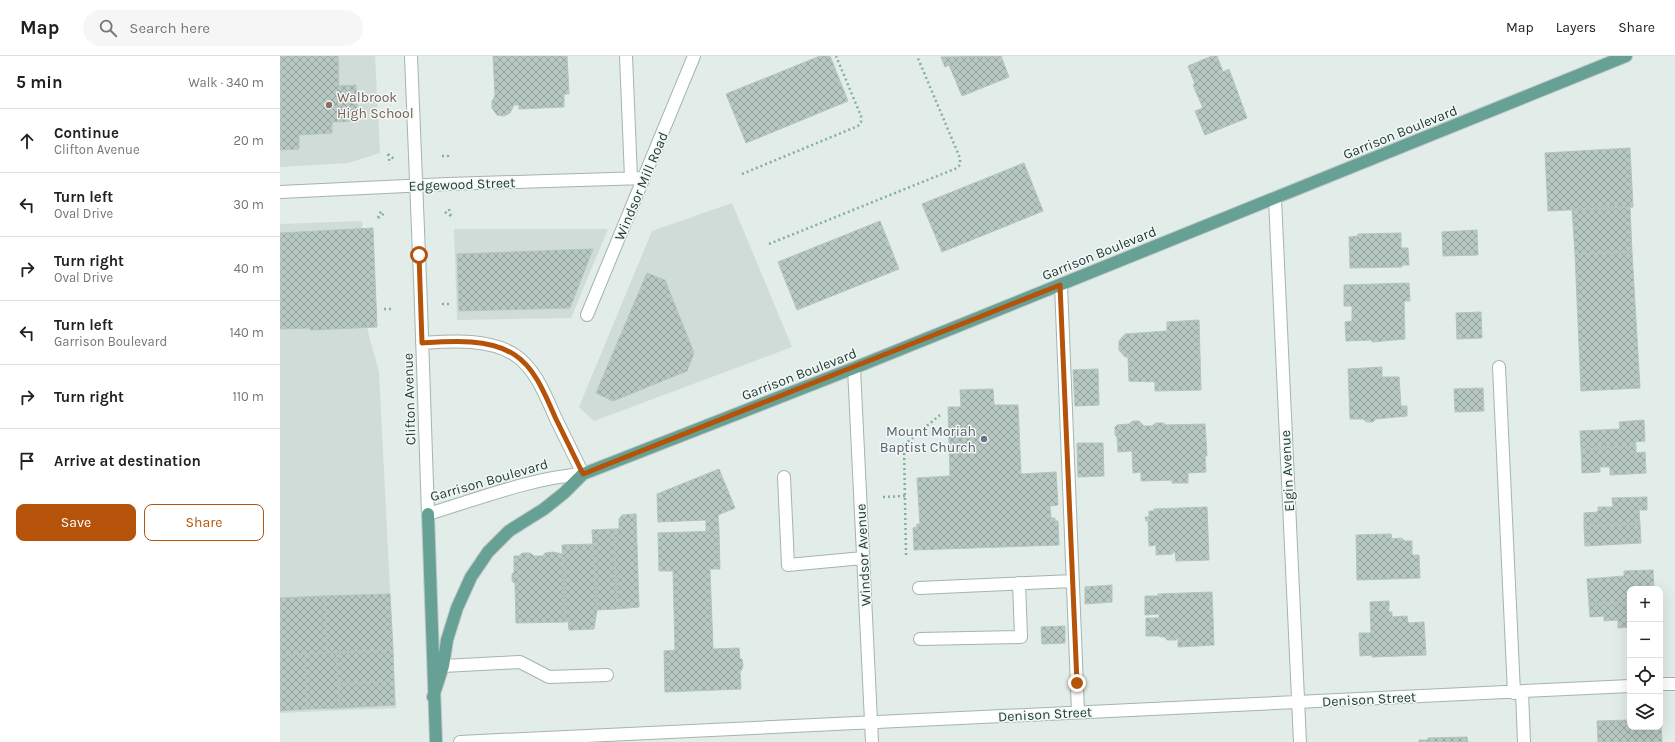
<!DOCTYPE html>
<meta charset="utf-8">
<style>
body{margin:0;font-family:Karla,sans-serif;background:#f6f6f6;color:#202124}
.controls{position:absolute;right:12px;bottom:12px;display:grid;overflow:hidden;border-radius:8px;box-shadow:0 4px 16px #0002}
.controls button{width:36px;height:36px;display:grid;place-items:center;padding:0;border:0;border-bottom:1px solid #e0e0e0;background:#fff;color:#202124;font:20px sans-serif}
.stop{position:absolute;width:12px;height:12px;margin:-9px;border:3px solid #b45309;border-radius:50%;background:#fff}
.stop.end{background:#b45309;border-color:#fff;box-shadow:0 1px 4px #0008}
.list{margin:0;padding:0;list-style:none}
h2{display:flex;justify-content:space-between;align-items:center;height:52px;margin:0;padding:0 16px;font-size:17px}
h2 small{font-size:13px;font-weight:400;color:#757577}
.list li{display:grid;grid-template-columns:26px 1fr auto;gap:12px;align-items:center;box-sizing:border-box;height:64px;padding:0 16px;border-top:1px solid #e0e0e0}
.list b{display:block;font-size:15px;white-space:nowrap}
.list p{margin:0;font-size:13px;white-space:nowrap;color:#757577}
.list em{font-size:13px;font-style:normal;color:#757577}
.actions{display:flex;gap:8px;padding:12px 16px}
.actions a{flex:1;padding:9px 0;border:1px solid #b45309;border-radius:8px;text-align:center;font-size:14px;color:#b45309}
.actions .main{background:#b45309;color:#fff}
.icon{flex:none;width:22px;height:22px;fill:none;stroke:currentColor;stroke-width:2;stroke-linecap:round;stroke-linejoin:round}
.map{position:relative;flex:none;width:1395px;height:686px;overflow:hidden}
header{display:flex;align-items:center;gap:24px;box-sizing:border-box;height:56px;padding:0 20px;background:#fff;border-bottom:1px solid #e0e0e0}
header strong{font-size:19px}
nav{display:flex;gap:22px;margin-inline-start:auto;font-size:14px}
.search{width:280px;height:36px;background:#f6f6f6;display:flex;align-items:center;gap:10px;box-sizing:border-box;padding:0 14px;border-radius:22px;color:#757577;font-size:15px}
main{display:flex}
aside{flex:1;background:#fff}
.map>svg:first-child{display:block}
.built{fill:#d0dcd7}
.building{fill:url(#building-cross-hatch);stroke:#b4c5bf}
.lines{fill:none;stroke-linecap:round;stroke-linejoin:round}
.minor-casing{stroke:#a5b4af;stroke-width:14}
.major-casing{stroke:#c1c9c7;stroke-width:14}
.path{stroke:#83afa3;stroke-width:2.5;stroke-dasharray:2 3;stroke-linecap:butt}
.minor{stroke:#fff;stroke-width:12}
.major{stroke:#67a195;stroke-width:12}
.route{stroke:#b45309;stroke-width:5}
.education-dot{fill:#8d6e63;stroke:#f2f8f6;stroke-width:1.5}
.worship-dot{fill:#6b7280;stroke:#f2f8f6;stroke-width:1.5}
.labels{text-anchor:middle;stroke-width:3;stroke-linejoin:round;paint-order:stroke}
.education-label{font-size:14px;fill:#785e54;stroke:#f2f8f6;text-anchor:start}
.street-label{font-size:14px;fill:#223d37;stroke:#f2f8f6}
.worship-label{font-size:14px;fill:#5b616d;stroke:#f2f8f6;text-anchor:end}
</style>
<header>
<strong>Map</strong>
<div class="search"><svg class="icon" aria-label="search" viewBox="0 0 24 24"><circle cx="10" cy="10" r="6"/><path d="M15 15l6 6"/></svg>Search here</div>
<nav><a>Map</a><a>Layers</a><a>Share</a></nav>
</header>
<main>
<aside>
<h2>5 min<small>Walk · 340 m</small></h2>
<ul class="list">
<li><svg class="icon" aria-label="ahead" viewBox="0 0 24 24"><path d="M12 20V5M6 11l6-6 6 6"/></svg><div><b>Continue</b><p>Clifton Avenue</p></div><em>20 m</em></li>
<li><svg class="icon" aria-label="left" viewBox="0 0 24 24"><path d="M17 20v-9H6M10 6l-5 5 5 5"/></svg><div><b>Turn left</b><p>Oval Drive</p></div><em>30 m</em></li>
<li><svg class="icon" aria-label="right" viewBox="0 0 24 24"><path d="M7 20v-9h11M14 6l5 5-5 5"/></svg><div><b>Turn right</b><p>Oval Drive</p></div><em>40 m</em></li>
<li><svg class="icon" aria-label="left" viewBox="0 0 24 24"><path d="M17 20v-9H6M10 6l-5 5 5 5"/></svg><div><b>Turn left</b><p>Garrison Boulevard</p></div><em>140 m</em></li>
<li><svg class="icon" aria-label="right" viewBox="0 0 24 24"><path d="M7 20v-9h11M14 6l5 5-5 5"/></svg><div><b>Turn right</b></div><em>110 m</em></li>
<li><svg class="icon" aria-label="arrive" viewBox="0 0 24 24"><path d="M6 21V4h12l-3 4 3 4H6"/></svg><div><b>Arrive at destination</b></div></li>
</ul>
<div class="actions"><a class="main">Save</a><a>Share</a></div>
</aside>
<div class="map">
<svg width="1395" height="686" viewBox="0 0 1395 686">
<defs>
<pattern id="building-cross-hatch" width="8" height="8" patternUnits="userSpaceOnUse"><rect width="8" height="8" fill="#b7c7c1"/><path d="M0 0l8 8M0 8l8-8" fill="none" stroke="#94a39e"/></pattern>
</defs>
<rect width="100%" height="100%" fill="#e2ece8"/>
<!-- built -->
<path class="built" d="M 0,0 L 95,0 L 100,97 L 68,107 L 0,111 Z
M 452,147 L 512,291 L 314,365 L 299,351 L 372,175 Z
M 82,165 L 88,276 L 99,316 L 116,652 L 0,657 L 0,168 Z
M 174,173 L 328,173 L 291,262 L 177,264 Z"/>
<!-- building -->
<path class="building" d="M 0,0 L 58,0 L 59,30 L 76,29 L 78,65 L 52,66 L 52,77 L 19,79 L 19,93 L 0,94 Z
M 213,0 L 287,0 L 289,38 L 284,38 L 284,51 L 239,53 L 239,49 L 234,49 L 230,57 L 224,60 L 217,59 L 212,52 L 212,45 L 215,40 Z
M 540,0 L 550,0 L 568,45 L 466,87 L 446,38 Z
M 721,0 L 729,21 L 682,40 L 669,9 L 665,11 L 661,1 Z
M 932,0 L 937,0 L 943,16 L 949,13 L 967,62 L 925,79 L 915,55 L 923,52 L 913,29 L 915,28 L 908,10 Z
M 1350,92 L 1353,151 L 1268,155 L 1265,97 Z
M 744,107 L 763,155 L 662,196 L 642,148 Z
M 1350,151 L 1352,196 L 1295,198 L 1292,153 Z
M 600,165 L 619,213 L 517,254 L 498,206 Z
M 93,172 L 97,271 L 30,274 L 30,272 L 0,273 L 0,177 Z
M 1197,174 L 1198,199 L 1163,200 L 1162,176 Z
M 1121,177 L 1121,192 L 1128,192 L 1129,209 L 1122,209 L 1122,211 L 1070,212 L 1069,181 L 1078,180 L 1078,178 Z
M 313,193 L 290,252 L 179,255 L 177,198 Z
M 1352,196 L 1360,332 L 1301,335 L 1295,198 Z
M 367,217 L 385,224 L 414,297 L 407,315 L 333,345 L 316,337 Z
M 1129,227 L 1130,245 L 1124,245 L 1125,283 L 1092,286 L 1092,284 L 1066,285 L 1065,266 L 1072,265 L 1072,250 L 1064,250 L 1064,229 Z
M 1201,256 L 1202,282 L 1177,283 L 1176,257 Z
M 919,264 L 921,334 L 875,335 L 875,326 L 849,325 L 848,301 L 845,301 L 839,294 L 839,285 L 845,278 L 887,275 L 887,266 Z
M 1102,311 L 1102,321 L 1119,321 L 1121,350 L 1127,350 L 1127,360 L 1096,363 L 1093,366 L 1087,366 L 1083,363 L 1070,363 L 1068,313 Z
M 818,313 L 819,349 L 795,350 L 793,314 Z
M 1203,332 L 1204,355 L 1175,356 L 1174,333 Z
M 713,333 L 714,349 L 738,349 L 741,418 L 776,416 L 778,449 L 770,450 L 771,462 L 775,462 L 775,465 L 778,465 L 779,489 L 634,494 L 633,472 L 637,471 L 637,468 L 640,468 L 637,422 L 670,420 L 668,351 L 681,351 L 680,334 Z
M 1364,364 L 1365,385 L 1355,386 L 1356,390 L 1301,393 L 1300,375 L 1340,373 L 1339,366 Z
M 853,365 L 859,365 L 864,370 L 872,370 L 876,367 L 883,367 L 886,369 L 925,368 L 927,400 L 925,400 L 926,416 L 908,417 L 908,427 L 892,427 L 892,424 L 861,425 L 861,416 L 853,417 L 852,395 L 838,396 L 837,381 L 835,379 L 835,371 L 837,369 L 849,368 Z
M 797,387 L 823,387 L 824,420 L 798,421 Z
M 1356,390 L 1356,397 L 1365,396 L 1366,417 L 1330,419 L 1330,411 L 1320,411 L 1320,416 L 1302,417 L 1301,393 Z
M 439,413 L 455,452 L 438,459 L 439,475 L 426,476 L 426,464 L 378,466 L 377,438 Z
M 1367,441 L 1367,454 L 1359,454 L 1360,468 L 1304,470 L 1304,457 L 1318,456 L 1318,451 L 1333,451 L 1332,442 Z
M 927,451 L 929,504 L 896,505 L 895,495 L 892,498 L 876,499 L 876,489 L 869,490 L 868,465 L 866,465 L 865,461 L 869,461 L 869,455 L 874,455 L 874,453 Z
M 356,458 L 359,551 L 337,553 L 334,473 L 339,473 L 339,463 L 342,459 Z
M 1360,468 L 1361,487 L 1305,490 L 1304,470 Z
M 334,473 L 337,553 L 317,554 L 312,474 Z
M 439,475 L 440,513 L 430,513 L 433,593 L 459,592 L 460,603 L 462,603 L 463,610 L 461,615 L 460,615 L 461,633 L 385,636 L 384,595 L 395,594 L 393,515 L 379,515 L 378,477 Z
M 1111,478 L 1112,483 L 1121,482 L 1125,485 L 1132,485 L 1132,499 L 1139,499 L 1140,522 L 1077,524 L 1076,479 Z
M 313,488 L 317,554 L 314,573 L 289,574 L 288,565 L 285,566 L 284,526 L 285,516 L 283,513 L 282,489 Z
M 273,496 L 282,498 L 283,513 L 285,516 L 284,526 L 285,566 L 236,567 L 235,528 L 232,525 L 232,518 L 234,516 L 234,500 L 239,500 L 242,497 L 250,497 L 254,500 L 263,500 L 265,497 Z
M 1373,514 L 1374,533 L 1350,533 L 1350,546 L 1309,548 L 1307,523 L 1344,520 L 1344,515 Z
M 832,529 L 832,546 L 805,548 L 805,531 Z
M 932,536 L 934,589 L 898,591 L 898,581 L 896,584 L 887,584 L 885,581 L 880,581 L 880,580 L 866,580 L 866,562 L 879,562 L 879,558 L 865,559 L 865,540 L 878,540 L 878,538 Z
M 110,538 L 113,594 L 47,597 L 45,540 Z
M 45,540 L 47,597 L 0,599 L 0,542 Z
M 1109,545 L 1109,556 L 1112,556 L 1112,561 L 1127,560 L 1128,567 L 1144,566 L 1146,599 L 1092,601 L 1092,599 L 1080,600 L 1079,577 L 1091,577 L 1090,546 Z
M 1350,546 L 1350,571 L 1338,572 L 1338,564 L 1324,565 L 1324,560 L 1310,561 L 1309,548 Z
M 785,570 L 785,587 L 762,588 L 761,571 Z
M 113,594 L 114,625 L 58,628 L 56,596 Z
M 56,596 L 60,652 L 27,653 L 25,598 Z
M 25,598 L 27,653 L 0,655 L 0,599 Z
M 114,625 L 115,649 L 60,652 L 58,628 Z
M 1350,664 L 1350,671 L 1380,671 L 1381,665 L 1382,686 L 1318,686 L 1317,665 Z
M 1187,681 L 1188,686 L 1139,686 L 1139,684 L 1148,684 L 1148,682 Z"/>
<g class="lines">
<defs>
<path id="minor" d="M 131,0 C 138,153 143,305 148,458 C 198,443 251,422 303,418 C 294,400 285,381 276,363 C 266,341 256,313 235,299 C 209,282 172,285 142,287
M 346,0 L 351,122
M 0,136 L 168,128 L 364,122
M 995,143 L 1020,686
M 781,229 L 798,656
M 307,259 L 414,0
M 1219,311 L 1234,637
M 574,312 L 592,686
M 504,421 L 508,509 L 583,502
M 639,532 L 793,525
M 640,583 L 741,581 L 739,527
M 163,610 L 240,606 L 269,621 L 327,619
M 1380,628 L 1395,628
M 1242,636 L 1244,686
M 180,686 L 1350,630"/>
<path id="major" d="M 148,458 L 156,686
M 153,641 L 163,610 L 167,584 L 177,552 L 191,521 L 208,496 L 229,475 L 264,453 L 284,437 L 303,418 L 574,312 L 1346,0"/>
</defs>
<!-- minor casing -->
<use href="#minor" class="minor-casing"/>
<!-- major casing -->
<use href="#major" class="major-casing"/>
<!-- path -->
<path class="path" d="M 108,98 L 110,108
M 108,98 L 115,104
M 162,100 L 168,100 L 168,104
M 462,118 L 578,70 L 581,66 L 581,60 L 556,0
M 169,153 L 171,160
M 165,156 L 171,160
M 98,162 L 105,157
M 98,162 L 101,155
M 489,188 L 677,112 L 680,109 L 680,102 L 637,0
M 162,248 L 172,248
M 104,253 L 112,253
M 602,390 L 624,389
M 603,441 L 625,440
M 626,499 L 624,389 L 660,359"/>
<!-- minor -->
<use href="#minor" class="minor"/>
<!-- major -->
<use href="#major" class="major"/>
</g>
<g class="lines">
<!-- route -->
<path class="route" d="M 139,199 L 142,287 C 172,285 209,282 235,299 C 256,313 266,341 276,363 C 285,381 294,400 303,418 L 780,229 L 797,627"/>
</g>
<!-- markers -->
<circle class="education-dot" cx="49" cy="49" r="4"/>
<circle class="worship-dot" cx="704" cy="383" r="4"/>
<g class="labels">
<!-- education labels -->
<g class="education-label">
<text x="57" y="46">Walbrook<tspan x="57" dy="16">High School</tspan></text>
</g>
<!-- street labels -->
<g class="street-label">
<text transform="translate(1120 76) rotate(-22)" y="5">Garrison Boulevard</text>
<text transform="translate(182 128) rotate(-2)" y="5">Edgewood Street</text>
<text transform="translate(361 130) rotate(-67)" y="5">Windsor Mill Road</text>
<text transform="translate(819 197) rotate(-22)" y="5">Garrison Boulevard</text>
<text transform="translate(519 318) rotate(-21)" y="5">Garrison Boulevard</text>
<text transform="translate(129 343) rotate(-92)" y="5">Clifton Avenue</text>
<text transform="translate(1007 415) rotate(-93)" y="5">Elgin Avenue</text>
<text transform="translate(209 424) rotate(-16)" y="5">Garrison Boulevard</text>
<text transform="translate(583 499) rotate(-93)" y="5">Windsor Avenue</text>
<text transform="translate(1089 643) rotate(-3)" y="5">Denison Street</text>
<text transform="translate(765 658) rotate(-3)" y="5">Denison Street</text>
</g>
<!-- worship labels -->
<g class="worship-label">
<text x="696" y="380">Mount Moriah<tspan x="696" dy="16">Baptist Church</tspan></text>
</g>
</g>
</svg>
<div class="controls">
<button>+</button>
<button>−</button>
<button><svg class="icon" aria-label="locate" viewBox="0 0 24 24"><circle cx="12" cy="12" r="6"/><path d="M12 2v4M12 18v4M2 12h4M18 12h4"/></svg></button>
<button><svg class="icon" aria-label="layers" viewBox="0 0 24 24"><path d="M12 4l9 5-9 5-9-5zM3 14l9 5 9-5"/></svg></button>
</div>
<div class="stop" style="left:139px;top:199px"></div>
<div class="stop end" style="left:797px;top:627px"></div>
</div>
</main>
